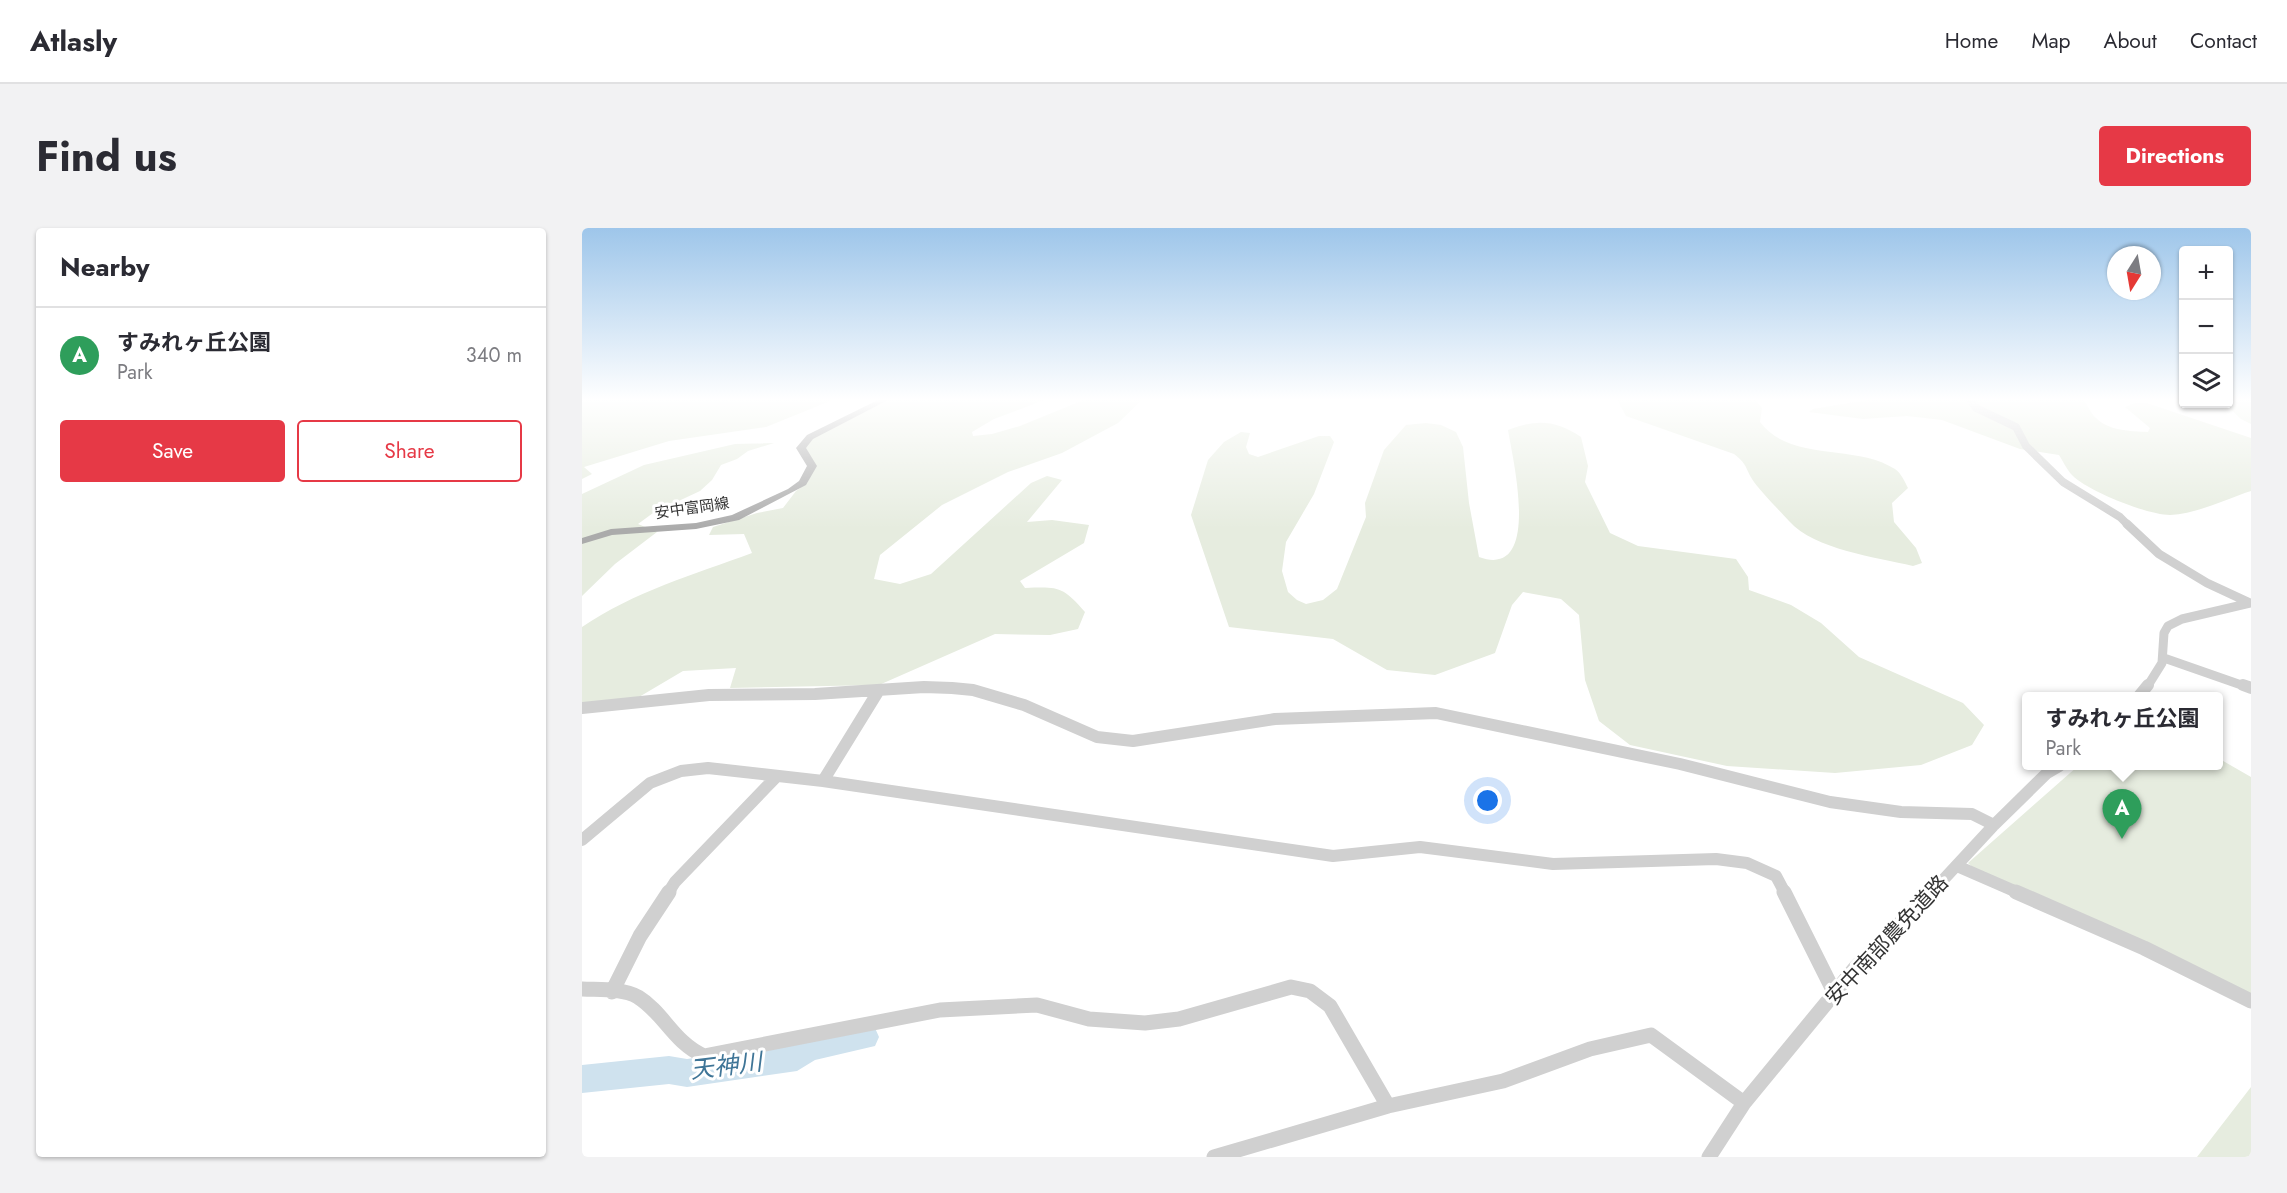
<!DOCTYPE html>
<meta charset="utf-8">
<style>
body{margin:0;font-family:Jost,"Noto Sans JP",sans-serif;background:#f2f2f3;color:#2b2b33}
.controls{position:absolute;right:18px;top:18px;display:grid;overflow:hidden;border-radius:6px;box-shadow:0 2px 4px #0004}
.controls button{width:54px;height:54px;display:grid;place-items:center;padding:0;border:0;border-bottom:2px solid #e1e1e2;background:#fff;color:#2b2b33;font:30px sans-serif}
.compass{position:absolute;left:1525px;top:18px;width:54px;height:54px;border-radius:50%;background:#fff;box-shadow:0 2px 4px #0004;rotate:191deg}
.you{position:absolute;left:906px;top:573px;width:21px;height:21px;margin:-15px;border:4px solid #fff;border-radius:50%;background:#1a73e8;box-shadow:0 0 0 9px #1a73e833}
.badge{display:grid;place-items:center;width:39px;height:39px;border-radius:50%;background:#e63946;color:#fff;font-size:20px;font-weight:700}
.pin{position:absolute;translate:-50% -50px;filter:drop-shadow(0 2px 3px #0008)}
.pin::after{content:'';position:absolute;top:32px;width:21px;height:18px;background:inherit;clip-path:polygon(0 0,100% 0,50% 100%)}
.popup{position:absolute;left:1440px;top:464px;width:201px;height:78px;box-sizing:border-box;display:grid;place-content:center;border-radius:6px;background:#fff;filter:drop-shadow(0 2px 4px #0005);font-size:20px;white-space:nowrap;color:#7c7c81}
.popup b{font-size:22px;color:#2b2b33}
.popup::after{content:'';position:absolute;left:50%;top:100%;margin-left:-12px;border:12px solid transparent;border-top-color:#fff}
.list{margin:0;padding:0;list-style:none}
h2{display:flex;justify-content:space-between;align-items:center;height:78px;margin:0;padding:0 24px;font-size:26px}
h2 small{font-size:20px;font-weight:400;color:#7c7c81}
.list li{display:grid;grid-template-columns:39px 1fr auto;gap:18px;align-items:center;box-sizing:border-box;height:96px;padding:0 24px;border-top:2px solid #e1e1e2}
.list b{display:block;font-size:22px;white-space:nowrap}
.list p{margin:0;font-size:20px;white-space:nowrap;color:#7c7c81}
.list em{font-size:20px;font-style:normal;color:#7c7c81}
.actions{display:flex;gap:12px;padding:18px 24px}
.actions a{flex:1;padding:14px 0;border:2px solid #e63946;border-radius:6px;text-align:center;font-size:21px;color:#e63946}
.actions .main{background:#e63946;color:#fff}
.icon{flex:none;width:33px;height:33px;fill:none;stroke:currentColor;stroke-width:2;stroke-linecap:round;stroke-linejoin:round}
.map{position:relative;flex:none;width:1669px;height:929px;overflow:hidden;border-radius:6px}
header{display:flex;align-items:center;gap:36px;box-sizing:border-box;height:84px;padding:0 30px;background:#fff;border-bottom:2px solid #e1e1e2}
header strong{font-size:28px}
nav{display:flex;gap:33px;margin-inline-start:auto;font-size:21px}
.intro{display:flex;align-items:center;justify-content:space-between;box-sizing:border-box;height:144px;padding:0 36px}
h1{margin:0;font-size:42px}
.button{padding:15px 27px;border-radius:6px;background:#e63946;color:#fff;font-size:21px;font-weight:700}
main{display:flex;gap:36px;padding:0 36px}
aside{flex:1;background:#fff;border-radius:6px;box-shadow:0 2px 4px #0004}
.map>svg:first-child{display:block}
.green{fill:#e6ecdf}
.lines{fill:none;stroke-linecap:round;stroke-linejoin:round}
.river{fill:#cfe2ee;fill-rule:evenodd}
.minor-far3{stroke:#d0d0d0;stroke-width:8}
.minor-far2{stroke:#d0d0d0;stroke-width:9}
.minor-far1{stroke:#d0d0d0;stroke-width:12}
.minor{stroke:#d0d0d0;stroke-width:15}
.major{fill:#ababab;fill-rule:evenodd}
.labels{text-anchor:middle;stroke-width:6;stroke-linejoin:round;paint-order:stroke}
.far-street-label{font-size:15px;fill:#333;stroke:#fff}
.near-street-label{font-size:21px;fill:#333;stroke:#fff}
.near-water-label{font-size:24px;font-style:italic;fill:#3f7597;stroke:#fff}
</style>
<header>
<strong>Atlasly</strong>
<nav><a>Home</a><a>Map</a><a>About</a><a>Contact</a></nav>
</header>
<div class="intro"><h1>Find us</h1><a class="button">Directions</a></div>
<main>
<aside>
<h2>Nearby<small></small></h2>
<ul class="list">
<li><span class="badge" style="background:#2e9e5b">A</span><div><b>すみれヶ丘公園</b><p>Park</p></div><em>340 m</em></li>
</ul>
<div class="actions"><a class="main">Save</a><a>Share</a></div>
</aside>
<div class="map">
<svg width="1669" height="929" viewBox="0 0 1669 929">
<rect width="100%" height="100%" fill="#fff"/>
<!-- green -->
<path class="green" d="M 0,171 L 253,171 L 184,199 L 87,213 L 2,239 L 10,246 L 0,251 Z
M 308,171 L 465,171 L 412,191 L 390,204 L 391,208 L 410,206 L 438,198 L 504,171 L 561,171 L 536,195 L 480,225 L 426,244 L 360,277 L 298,327 L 292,351 L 318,356 L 349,346 L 449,255 L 465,248 L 480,252 L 445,294 L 470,292 L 507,297 L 502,315 L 438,353 L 443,360 C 477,359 480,358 503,384 L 496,401 L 468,407 L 413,406 L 297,457 L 148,460 L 154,440 L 101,443 L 57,469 L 0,476 L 0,399 C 51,364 113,346 170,325 L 162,306 L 127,307 L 131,299 L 175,285 L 201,280 L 214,263 L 225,255 L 234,237 L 223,220 L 232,209 Z
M 1035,171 L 1173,171 L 1180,180 L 1178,194 C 1209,235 1273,215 1313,241 C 1319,245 1323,254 1326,260 L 1310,275 L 1312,294 L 1334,320 L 1340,335 L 1331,338 C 1294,329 1233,322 1207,293 C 1198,283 1177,262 1170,251 C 1163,239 1165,236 1152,226 L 1044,188 Z
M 1291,171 L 1499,171 C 1507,176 1507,184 1514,190 C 1527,203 1548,203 1566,204 L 1568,200 L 1543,179 L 1553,175 L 1565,175 L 1669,210 L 1669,263 C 1644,271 1615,286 1588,287 C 1566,287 1505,263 1490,247 C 1485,242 1481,233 1477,227 L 1438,221 L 1360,192 L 1325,188 L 1281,191 L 1227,184 L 1231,181 Z
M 1656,171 L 1669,172 L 1669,196 L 1659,191 L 1644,177 Z
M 844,195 L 859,197 L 874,204 L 881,219 L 887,275 L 897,329 C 960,352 931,232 926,202 C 954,191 974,192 999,209 L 1006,238 L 1003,254 L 1028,305 L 1056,318 L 1154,331 L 1166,349 L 1167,362 L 1209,377 L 1239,395 L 1277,429 L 1381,475 L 1402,497 L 1390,517 L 1339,537 L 1253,545 L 1145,538 L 1048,517 L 1017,493 L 1003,452 L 997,387 L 979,371 L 941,364 L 930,377 L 913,425 L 853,447 L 805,442 L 751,411 L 647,399 L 609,287 L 626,232 L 642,214 L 659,204 L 668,205 L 664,219 L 667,226 L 676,229 L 737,208 L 748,208 L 752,214 L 732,266 L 704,314 L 700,343 L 706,364 L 715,372 L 724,376 L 741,372 L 755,361 L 784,289 L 783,275 L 802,222 L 824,197 Z
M 192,215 L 166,223 L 155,231 L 139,237 L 130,252 L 118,263 L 71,285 L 56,296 L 75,304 L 33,336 L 0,368 L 0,266 L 62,237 L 153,216 Z
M 1636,530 L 1669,549 L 1669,769 L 1390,639 L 1386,635 L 1496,538 L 1636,538 Z
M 1669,859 L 1669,929 L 1615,929 Z"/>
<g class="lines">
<!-- river -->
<path class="river" d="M 283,796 L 293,800 L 297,809 L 293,818 L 233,832 L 215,843 L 105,859 L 87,856 L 0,865 L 0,837 L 87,828 L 105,831 L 209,816 L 226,807 Z"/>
<!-- minor-far3 -->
<path class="minor-far3" d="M 1388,171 L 1394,180 L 1434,199 L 1444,218 L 1481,254 L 1538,289 L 1547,298"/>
<!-- minor-far2 -->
<path class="minor-far2" d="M 1545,296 L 1577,326 L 1625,355 L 1668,375
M 1582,430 L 1665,459
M 1565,459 L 1580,435 L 1582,405 L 1586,398 L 1600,391 L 1669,375"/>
<!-- minor-far1 -->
<path class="minor-far1" d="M 1661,457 L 1669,460
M 1557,468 L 1566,457
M 0,480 L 127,467 L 233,466 L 342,459 L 370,460 L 391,462 L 442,477 L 515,509 L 551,513 L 693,491 L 854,485 L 1098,536 L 1248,574 L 1319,584 L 1390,586 L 1412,597
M 241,553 L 297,462
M 0,612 L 68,555 L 99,543 L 126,540 L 241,553 L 751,628 L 838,619 L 971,636 L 1134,631 L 1165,635 L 1194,648 L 1203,665
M 1375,638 L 1437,665
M 86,665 L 93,654 L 195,548
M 1349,665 L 1412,597 L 1465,545 L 1477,538"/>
<!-- minor -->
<path class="minor" d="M 1202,664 L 1253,766
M 1434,664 L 1562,720 L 1669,773
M 0,761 C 17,762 40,760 56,769 C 82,785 91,814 122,828 L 358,782 L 455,777 L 507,791 L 563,795 L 597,791 L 709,759 L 728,763 L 748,778 L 806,878
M 30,764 L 58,708 L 87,664
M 632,929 L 806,878 L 921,853 L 1008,821 L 1069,807 L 1162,875
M 1127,929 L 1162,875 L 1274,739 L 1350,664"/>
<!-- major -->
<path class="major" d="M 298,171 L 308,171 L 231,211 L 224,220 L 235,238 L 224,257 L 157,292 L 114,301 L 30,307 L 0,316 L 0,310 L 29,301 L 114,295 L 150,287 L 206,261 L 217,253 L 225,238 L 214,220 L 225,207 Z"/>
</g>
<!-- sky -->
<linearGradient id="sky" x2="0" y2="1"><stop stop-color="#9ec6ea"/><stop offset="0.57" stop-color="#fff"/><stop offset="1" stop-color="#fff" stop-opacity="0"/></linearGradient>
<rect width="1669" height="301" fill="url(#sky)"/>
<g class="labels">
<!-- far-street labels -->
<g class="far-street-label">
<text transform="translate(110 280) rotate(-8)" y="5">安中富岡線</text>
</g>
<!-- near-street labels -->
<g class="near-street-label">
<text transform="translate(1305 712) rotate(-47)" y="7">安中南部農免道路</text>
</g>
<!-- near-water labels -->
<g class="near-water-label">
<text transform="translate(144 838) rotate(-7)" y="8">天神川</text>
</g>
</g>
</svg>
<div class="controls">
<button>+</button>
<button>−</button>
<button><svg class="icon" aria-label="layers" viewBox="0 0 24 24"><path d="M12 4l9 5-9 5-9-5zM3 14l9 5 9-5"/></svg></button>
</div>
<svg class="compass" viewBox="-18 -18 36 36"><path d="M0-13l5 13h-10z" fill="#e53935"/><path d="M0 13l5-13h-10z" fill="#7c7c81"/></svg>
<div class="you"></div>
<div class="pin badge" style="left:1540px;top:611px;background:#2e9e5b">A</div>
<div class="popup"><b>すみれヶ丘公園</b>Park</div>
</div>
</main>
